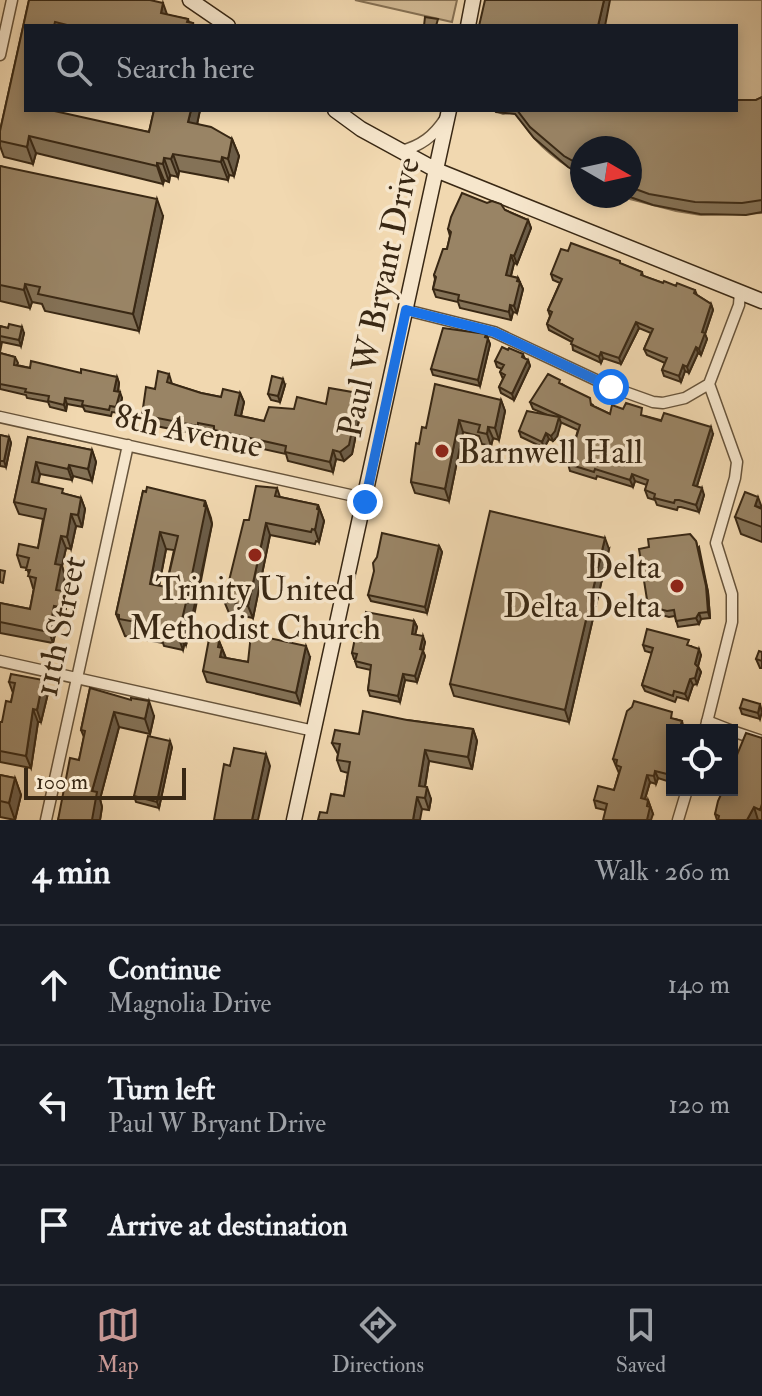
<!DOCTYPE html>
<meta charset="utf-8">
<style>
body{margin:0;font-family:"IM FELL Double Pica",serif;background:#20242c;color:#f1f3f6}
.controls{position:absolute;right:24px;bottom:24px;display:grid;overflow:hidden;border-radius:0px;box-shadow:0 4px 12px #0003}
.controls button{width:72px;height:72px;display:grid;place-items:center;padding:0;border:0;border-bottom:2px solid #363941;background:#171b24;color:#f1f3f6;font:40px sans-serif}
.compass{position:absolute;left:570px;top:136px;width:72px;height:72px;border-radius:50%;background:#171b24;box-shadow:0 4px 12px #0003;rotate:99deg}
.scale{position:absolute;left:24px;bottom:20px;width:162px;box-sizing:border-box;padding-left:8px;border:4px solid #392814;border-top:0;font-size:22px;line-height:28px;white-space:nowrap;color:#392814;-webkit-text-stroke:6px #f6e6cc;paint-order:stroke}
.stop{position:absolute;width:24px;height:24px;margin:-18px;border:6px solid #1a73e8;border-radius:50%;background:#fff}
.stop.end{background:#1a73e8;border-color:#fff;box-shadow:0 2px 8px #0008}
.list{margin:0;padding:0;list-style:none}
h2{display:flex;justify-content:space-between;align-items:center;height:104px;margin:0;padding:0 32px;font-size:34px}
h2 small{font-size:26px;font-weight:400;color:#9ea1a6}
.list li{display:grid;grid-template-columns:52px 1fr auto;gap:24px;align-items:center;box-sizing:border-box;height:120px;padding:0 32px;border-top:2px solid #363941}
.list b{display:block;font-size:30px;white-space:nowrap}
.list p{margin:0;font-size:26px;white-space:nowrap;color:#9ea1a6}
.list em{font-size:26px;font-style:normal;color:#9ea1a6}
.icon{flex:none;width:44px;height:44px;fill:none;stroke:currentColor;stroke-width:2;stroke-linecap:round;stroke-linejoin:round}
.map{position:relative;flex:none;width:762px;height:820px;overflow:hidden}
.search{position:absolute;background:#171b24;box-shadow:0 4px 12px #0003;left:24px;right:24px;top:24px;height:88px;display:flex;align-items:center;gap:20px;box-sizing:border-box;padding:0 28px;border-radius:0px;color:#9ea1a6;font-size:30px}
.sheet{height:464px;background:#171b24}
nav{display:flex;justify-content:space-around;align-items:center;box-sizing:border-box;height:112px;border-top:2px solid #363941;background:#171b24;font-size:22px;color:#9ea1a6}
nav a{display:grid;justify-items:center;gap:4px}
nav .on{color:#c59692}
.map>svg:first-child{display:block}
.green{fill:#d2ba95;stroke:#867154;stroke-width:2}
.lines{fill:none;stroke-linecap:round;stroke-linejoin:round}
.street-casing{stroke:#67543b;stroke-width:13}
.secondary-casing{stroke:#392814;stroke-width:17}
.street{stroke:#f6e6cc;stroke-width:10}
.secondary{stroke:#f6e6cc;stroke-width:14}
.wall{fill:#847257;stroke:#392814;stroke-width:2;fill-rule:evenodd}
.shaded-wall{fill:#6b5c47;stroke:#392814;stroke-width:2}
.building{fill:#998465;stroke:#392814;stroke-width:2;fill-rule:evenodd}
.route{stroke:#1a73e8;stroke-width:10}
.poi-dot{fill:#8f2418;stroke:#f6e6cc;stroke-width:3}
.labels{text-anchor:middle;stroke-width:7;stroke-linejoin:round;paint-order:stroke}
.street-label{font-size:34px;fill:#392814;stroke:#f6e6cc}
.poi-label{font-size:34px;fill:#392814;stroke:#f6e6cc;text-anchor:start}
</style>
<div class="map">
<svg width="762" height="820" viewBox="0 0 762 820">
<rect width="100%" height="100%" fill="#f1d8b0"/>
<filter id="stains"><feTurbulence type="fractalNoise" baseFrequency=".0025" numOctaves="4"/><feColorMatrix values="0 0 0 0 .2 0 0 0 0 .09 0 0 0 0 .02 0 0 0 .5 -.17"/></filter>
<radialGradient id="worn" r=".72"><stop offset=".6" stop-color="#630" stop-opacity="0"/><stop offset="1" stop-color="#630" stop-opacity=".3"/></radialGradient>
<!-- green -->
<path class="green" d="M 355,0 L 457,0 L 452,22 Z
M 493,0 L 762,0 L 762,213 L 701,215 L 676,211 L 630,199 L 625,196 L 630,196 L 630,148 L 582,148 L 582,175 C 555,160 530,140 517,112 L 503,114 L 493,110 L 736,110 L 736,26 L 487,26 Z"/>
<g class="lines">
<defs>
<path id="street" d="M 0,55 L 12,0
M 401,151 C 421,146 434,136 445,119
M 406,310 L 494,332 L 611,387 L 653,402 L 663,403 L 685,398 L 709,384
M 0,417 L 350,495 L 365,502
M 0,661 L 314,731
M 707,721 L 730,730
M 705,730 L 732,622 L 732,594 L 716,543 L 735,478 L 737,462 L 709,384 L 739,305 L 740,292
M 732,731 L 762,741
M 46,820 L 128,445
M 678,820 L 687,790"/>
<path id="secondary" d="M 190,0 L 228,26
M 468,26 L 473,0
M 335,110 L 361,129 L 436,170 L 762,301
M 294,820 L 449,110"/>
</defs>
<!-- street casing -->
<use href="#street" class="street-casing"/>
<!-- secondary casing -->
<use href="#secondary" class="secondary-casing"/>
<!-- street -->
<use href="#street" class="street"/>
<!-- secondary -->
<use href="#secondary" class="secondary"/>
</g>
<!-- wall -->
<path class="wall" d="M 29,0 L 167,15 L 188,19 L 189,22 L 193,23 L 194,26 L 26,26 L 26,110 L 149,132 L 154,110 L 200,110 L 197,124 L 232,139 L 239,156 L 234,176 L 229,175 L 228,180 L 179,171 L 178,177 L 170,175 L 169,182 L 164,180 L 163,184 L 36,153 L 33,164 L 4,157 L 0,146 L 0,131 Z
M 762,97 L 762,212 L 746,215 L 700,214 L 653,205 L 627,196 L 630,196 L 630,148 L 582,148 L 582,175 L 568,167 L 534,138 L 515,114 L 496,112 L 494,110 L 736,110 Z
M 0,166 L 163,216 L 139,331 L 45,311 L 42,304 L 32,302 L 30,308 L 0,301 Z
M 505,210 L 528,220 L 531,228 L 517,264 L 514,263 L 511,276 L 518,278 L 523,289 L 517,313 L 513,312 L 511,320 L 460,308 L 458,302 L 436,297 L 433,289 L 435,279 L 434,275 L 447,249 L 450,236 L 448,229 Z
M 568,251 L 621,264 L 642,272 L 643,276 L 663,283 L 695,290 L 697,295 L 711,304 L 713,310 L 705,334 L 707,339 L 701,355 L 698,353 L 689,373 L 685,371 L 681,382 L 664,376 L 662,370 L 665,363 L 647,355 L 644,349 L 651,333 L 639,328 L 621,364 L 603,358 L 601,363 L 573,350 L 572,342 L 549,330 L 547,324 L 550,316 L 548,310 L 560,283 L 553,280 L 551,274 Z
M 0,326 L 24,333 L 21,346 L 2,342 L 0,352 Z
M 486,334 L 490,344 L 480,386 L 433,375 L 431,369 Z
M 508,350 L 523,354 L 525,359 L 528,360 L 530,366 L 514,400 L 501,393 L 499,387 L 503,379 L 500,372 L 502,369 L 497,367 L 495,361 Z
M 0,353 L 15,357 L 18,363 L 17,365 L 30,368 L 117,377 L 119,383 L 118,392 L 122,398 L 119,413 L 112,412 L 111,416 L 85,411 L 83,407 L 67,404 L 66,411 L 50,407 L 48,402 L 27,398 L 26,395 L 0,389 Z
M 169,374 L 172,384 L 201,393 L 221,397 L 240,393 L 244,402 L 241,416 L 264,421 L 294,409 L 326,404 L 361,410 L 352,454 L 344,461 L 336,459 L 333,472 L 288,461 L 286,454 L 217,439 L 216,435 L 201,433 L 201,435 L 146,424 L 142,415 L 155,389 Z
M 562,384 L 593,405 L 593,406 L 610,414 L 645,416 L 713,434 L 697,486 L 704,495 L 699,512 L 681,507 L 678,507 L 677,510 L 657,505 L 655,500 L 648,498 L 645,490 L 647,485 L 635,481 L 633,487 L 597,476 L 596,479 L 570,471 L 568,464 L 578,430 L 560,422 L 557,437 L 553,441 L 549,439 L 544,448 L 521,437 L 519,431 L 545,414 L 533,409 L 530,402 Z
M 285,385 L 280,402 L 271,400 L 268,394 Z
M 501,400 L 505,411 L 499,440 L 493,438 L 491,446 L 482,444 L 479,436 L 463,432 L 449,501 L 415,493 L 411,482 L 419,444 L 426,428 Z
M 0,435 L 9,437 L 11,443 L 6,467 L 0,466 Z
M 28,437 L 92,450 L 96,462 L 92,481 L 73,476 L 72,480 L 40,474 L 38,483 L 65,494 L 81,498 L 85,509 L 82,527 L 76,526 L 71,549 L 66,548 L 62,566 L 65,576 L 62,591 L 67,603 L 64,618 L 59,617 L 53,643 L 0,633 L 0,603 L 30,609 L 34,588 L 33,588 L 27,568 L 21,567 L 17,555 L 38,548 L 43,519 L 19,514 L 14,502 Z
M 277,488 L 280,497 L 318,505 L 324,521 L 319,542 L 316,541 L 315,544 L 270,535 L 253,618 L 229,613 L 224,601 L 249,520 Z
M 143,491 L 205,501 L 211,518 L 212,524 L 195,611 L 186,645 L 184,645 L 183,650 L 164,646 L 163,643 L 125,636 L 116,614 ZM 166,549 L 174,550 L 166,587 L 159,586 Z
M 762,508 L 762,542 L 741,534 L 735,517 Z
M 439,546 L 442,552 L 427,613 L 371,601 L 368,595 Z
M 699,547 L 708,592 L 710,618 L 701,619 L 699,624 L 678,627 L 675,616 L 669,617 L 650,612 L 648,606 Z
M 609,549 L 569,722 L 454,696 L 450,684 Z
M 414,621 L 417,627 L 415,634 L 425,642 L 423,651 L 425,656 L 417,682 L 405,680 L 400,702 L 370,696 L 368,690 L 371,670 L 357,667 L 355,661 L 356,659 L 354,659 L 352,653 L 360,639 Z
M 219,641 L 226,658 L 248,662 L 310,657 L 300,704 L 207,682 L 203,671 Z
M 643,645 L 691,646 L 701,655 L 698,666 L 701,672 L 697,684 L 693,685 L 688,700 L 677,697 L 675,702 L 645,691 L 642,685 L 652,653 L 645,651 Z
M 762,652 L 762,668 L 760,668 L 756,659 Z
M 43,680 L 48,693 L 41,722 L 38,722 L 31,768 L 0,762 L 0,722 L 2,722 L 11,702 L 13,693 L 9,682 Z
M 90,688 L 154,716 L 150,734 L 119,727 L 100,799 L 102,807 L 100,820 L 58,820 L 79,760 L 84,737 L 81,730 Z
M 760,704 L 760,719 L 742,714 L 740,708 Z
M 675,719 L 682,721 L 684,729 L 672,730 L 670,782 L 658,778 L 656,784 L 650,782 L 645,799 L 648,800 L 653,814 L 605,810 L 596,808 L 594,800 L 614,790 L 619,773 L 613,759 Z
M 407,720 L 473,729 L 477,741 L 472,769 L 429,761 L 425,787 L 431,799 L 429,810 L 422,809 L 327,813 L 344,796 L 348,773 L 341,771 L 337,760 L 338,754 L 332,743 Z
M 762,738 L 762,820 L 717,820 L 715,814 Z
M 172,747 L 159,808 L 136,802 L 134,796 Z
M 0,775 L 15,778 L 21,795 L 15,820 L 0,817 Z"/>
<!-- shaded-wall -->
<path class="shaded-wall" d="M 604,0 L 610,0 L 605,26 L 598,26 Z
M 163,3 L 169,20 L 161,13 Z
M 191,110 L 200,110 L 194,139 L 188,122 Z
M 29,136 L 36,153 L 33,164 L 27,147 Z
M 232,139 L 239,156 L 234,176 L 228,159 Z
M 173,154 L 179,171 L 178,177 L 171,159 Z
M 222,157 L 229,175 L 228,180 L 221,162 Z
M 164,158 L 170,175 L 169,182 L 163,164 Z
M 157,163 L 164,180 L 163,184 L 157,166 Z
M 157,199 L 163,216 L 139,331 L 133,314 Z
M 528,220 L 531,228 L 517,264 L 514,256 Z
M 511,255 L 514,263 L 509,283 L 506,275 Z
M 518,278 L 523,289 L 517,313 L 514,306 Z
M 25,284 L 32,302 L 30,308 L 24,290 Z
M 711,304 L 713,310 L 705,334 L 707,339 L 701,355 L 699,349 L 702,332 Z
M 510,305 L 513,312 L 511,320 L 509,312 Z
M 636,322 L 639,328 L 621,364 L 619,358 Z
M 22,327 L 24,333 L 21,346 L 19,340 Z
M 486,334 L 490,344 L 480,386 L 478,380 Z
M 696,347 L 698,353 L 689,373 L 687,367 Z
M 601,352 L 603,358 L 601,363 L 599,357 Z
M 528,360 L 530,366 L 514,400 L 512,394 Z
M 683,365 L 685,371 L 681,382 L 679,376 Z
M 117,377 L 119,383 L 117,397 L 114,391 Z
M 283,379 L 285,385 L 280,402 L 278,396 Z
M 120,392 L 122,398 L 119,413 L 116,407 Z
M 240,393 L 244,402 L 239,424 L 235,415 Z
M 65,398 L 67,404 L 66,411 L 64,405 Z
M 501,400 L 505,411 L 499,440 L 495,428 Z
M 358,401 L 361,410 L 352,454 L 344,461 L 340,452 Z
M 559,417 L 561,423 L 557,437 L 553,441 L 551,436 Z
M 459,420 L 463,432 L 449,501 L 445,489 Z
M 488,427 L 493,438 L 491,446 L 487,434 Z
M 711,427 L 713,434 L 695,492 L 693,485 Z
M 546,433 L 549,439 L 544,448 L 542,442 Z
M 9,437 L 11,443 L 6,467 L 4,461 Z
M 92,450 L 96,462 L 92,481 L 88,469 Z
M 333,450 L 336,459 L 333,472 L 330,462 Z
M 36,462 L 40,474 L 36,494 L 32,482 Z
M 69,465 L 73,476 L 72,480 L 68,469 Z
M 632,474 L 635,481 L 633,487 L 630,480 Z
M 702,488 L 704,495 L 699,512 L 696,505 Z
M 758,497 L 762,508 L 755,506 Z
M 81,498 L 85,509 L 82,527 L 78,515 Z
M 205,501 L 212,524 L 186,645 L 180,628 Z
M 318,505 L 324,521 L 319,542 L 315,530 Z
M 71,514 L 76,526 L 71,549 L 67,537 Z
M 266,523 L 270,535 L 253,618 L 248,606 Z
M 160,532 L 166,549 L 156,601 L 150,584 Z
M 61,536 L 66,548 L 62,566 L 65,576 L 60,602 L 56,590 L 55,564 Z
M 605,538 L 609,549 L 569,722 L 565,710 Z
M 696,541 L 708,592 L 710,618 L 708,612 Z
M 439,546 L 442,552 L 427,613 L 425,607 Z
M 63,591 L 67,603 L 64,618 L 60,607 Z
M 54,606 L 59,617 L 53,643 L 49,632 Z
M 699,613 L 701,619 L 699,624 L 696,618 Z
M 414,621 L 417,627 L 414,640 L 412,634 Z
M 178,627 L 184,645 L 183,650 L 177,633 Z
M 423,636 L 425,642 L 423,651 L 425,656 L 417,682 L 415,676 Z
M 219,641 L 226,659 L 224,668 L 218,647 Z
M 306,646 L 310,657 L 300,704 L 296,693 Z
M 699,649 L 701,655 L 697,670 L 695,664 Z
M 698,667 L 701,672 L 697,684 L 695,678 Z
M 403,674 L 405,680 L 400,702 L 398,696 Z
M 690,679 L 693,685 L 688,700 L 685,694 Z
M 43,680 L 48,693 L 41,722 L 37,710 Z
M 149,701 L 154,716 L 150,734 L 145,719 Z
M 760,704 L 762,712 L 760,719 L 758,713 Z
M 33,709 L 38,722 L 31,768 L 26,756 Z
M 114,712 L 119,727 L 100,799 L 102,807 L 100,820 L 92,820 L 92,791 Z
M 473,729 L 477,741 L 472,769 L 468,757 Z
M 170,741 L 172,747 L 159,808 L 157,802 Z
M 425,750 L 429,761 L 423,798 L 419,786 Z
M 266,754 L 270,766 L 258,820 L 252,820 Z
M 672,760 L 672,775 L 670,782 L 667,774 Z
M 655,771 L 658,778 L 656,784 L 654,776 Z
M 647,775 L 650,782 L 643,805 L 641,798 Z
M 15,778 L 21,795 L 15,820 L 9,803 Z
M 427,787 L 431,799 L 429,810 L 425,798 Z
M 417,797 L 422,809 L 420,820 L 413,820 Z
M 648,800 L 653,814 L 651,820 L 647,820 L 647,806 Z
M 754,807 L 758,820 L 747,820 Z"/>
<!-- building -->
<path class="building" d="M 29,0 L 150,0 L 163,3 L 161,13 L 188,19 L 187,22 L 193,23 L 192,26 L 71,26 L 55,22 L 54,26 L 26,26 L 26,110 L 50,110 L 149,132 L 154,110 L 191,110 L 188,122 L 211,127 L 232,139 L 228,159 L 222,157 L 221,162 L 173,154 L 171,159 L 164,158 L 163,164 L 157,163 L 157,166 L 29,136 L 27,147 L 0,141 L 0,131 Z
M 485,0 L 604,0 L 598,26 L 479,26 Z
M 425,17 L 438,19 L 436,26 L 424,26 Z
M 762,97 L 762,200 L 742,203 L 695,202 L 649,194 L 630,187 L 630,148 L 582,148 L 582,166 L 564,156 L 530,127 L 517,110 L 736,110 L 736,100 L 756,100 Z
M 0,166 L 157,199 L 133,314 L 38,294 L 40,287 L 25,284 L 24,290 L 0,285 Z
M 462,193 L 487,203 L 492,201 L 501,204 L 505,210 L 528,220 L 514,256 L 511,255 L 506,275 L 518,278 L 517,281 L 520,282 L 514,306 L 510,305 L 509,312 L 458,300 L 459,295 L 433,289 L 436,277 L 434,275 L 443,249 L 447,249 L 451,232 L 448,229 L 451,217 Z
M 571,243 L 620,261 L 620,263 L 642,272 L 641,275 L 663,283 L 664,281 L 676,286 L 677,283 L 695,290 L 694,293 L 711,304 L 702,332 L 705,333 L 699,349 L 696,347 L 687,367 L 683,365 L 679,376 L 662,370 L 667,358 L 644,349 L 653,329 L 636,322 L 619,358 L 601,352 L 599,357 L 571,344 L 573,339 L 547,324 L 552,312 L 548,310 L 562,279 L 551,274 L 561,249 L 568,251 Z
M 9,324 L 22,327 L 19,340 L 0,336 L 0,326 L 8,328 Z
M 443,328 L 486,334 L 485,337 L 488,338 L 478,380 L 431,369 Z
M 502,347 L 508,350 L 509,348 L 523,354 L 522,357 L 528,360 L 512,394 L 499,387 L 505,375 L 500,372 L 504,365 L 495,361 Z
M 0,353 L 15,357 L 14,365 L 30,368 L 31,361 L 81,373 L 81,369 L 117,377 L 114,391 L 120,392 L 116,407 L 110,406 L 109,410 L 82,405 L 83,401 L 65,398 L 64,405 L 48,401 L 49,396 L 25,392 L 26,389 L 0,384 Z
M 158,371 L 169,374 L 167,382 L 201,393 L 221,397 L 223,389 L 240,393 L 235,415 L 264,421 L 269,407 L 294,409 L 297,397 L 326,404 L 329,388 L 352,392 L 358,401 L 349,445 L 340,452 L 333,450 L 330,462 L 285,452 L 286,446 L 214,430 L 214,426 L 198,423 L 198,426 L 142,415 L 146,387 L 155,389 Z
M 548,374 L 560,380 L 559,383 L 590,398 L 591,405 L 610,414 L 612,405 L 623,409 L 626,403 L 642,408 L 641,415 L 661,421 L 664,413 L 711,427 L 693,485 L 702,488 L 696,505 L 679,500 L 675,500 L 674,503 L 654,498 L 655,494 L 645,490 L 648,480 L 632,474 L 630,480 L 595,469 L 594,472 L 568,464 L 580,425 L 530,402 Z
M 272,376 L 283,379 L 278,396 L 268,394 Z
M 435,384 L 501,400 L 495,428 L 488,427 L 487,434 L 478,432 L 480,425 L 459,420 L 445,489 L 411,482 L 416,443 L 419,444 L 422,427 L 426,428 Z
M 527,411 L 559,417 L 555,431 L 551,436 L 546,433 L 542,442 L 519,431 Z
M 0,435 L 9,437 L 4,461 L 0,461 Z
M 28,437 L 92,450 L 88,469 L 69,465 L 68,469 L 36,462 L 32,482 L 63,489 L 62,493 L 81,498 L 78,515 L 71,514 L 67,537 L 61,536 L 55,564 L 61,565 L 56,590 L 63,591 L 60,607 L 54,606 L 49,632 L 0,622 L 0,603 L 30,609 L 36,578 L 28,576 L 30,570 L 26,570 L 29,558 L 17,555 L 19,544 L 38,548 L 46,509 L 14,502 Z
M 256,486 L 277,488 L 275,496 L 318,505 L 317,509 L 319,510 L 315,530 L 312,529 L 311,532 L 266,523 L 248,606 L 224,601 L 244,520 L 249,520 Z
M 147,487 L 205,501 L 204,506 L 206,507 L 188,594 L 180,628 L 178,627 L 177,633 L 158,629 L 158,626 L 119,619 L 119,615 L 116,614 L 143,491 L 146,492 ZM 160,532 L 178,536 L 166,587 L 150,584 Z
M 745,492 L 758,497 L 755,506 L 762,509 L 762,527 L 735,517 Z
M 490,511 L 605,538 L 565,710 L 450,684 Z
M 382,533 L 439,546 L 425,607 L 368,595 L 374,571 L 373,563 L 377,557 Z
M 690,534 L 696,541 L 706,586 L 708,612 L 699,613 L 696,618 L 676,621 L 674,610 L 667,611 L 648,606 L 639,549 L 649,547 L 648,539 Z
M 0,570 L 5,571 L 3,583 L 0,582 Z
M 366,612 L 414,621 L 412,634 L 423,636 L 420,649 L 423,650 L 415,676 L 403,674 L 398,696 L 368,690 L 371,665 L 355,661 L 357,654 L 352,653 L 355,638 L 360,639 Z
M 647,629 L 689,640 L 687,645 L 699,649 L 695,664 L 698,667 L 695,678 L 690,679 L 685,694 L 674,691 L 673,696 L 642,685 L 653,648 L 643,645 Z
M 251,634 L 306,646 L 296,693 L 203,671 L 209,639 L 219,641 L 218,647 L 222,648 L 220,657 L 248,662 Z
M 759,651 L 762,652 L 762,661 L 756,659 Z
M 11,674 L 43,680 L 37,710 L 33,709 L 26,756 L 0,751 L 0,722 L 2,722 L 6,701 L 11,702 L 15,683 L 9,682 Z
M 90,688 L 131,700 L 131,698 L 149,701 L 145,719 L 114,712 L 92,791 L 97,792 L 92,820 L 58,820 L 70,758 L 79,760 L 85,731 L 81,730 Z
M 743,699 L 760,704 L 758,713 L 740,708 Z
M 634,701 L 672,712 L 671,718 L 682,721 L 679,730 L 672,730 L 672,760 L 667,774 L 655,771 L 654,776 L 647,775 L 641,798 L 648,800 L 647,806 L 650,807 L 647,820 L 603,820 L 607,804 L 594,800 L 598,786 L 614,790 L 621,767 L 616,765 L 617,760 L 613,759 L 627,711 L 632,707 Z
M 363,711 L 407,720 L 473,729 L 468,757 L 425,750 L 419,786 L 427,787 L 425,798 L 417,797 L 413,820 L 318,820 L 320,812 L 327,813 L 331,794 L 344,796 L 350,762 L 337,760 L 340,744 L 332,743 L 335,730 L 359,734 Z
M 746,733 L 762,738 L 762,804 L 760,810 L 754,807 L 747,820 L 718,820 L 719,816 L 715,814 L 718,801 L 723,790 L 732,790 L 732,767 Z
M 148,736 L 170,741 L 157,802 L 134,796 Z
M 234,748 L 266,754 L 252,820 L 214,820 L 224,764 L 230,766 Z
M 0,775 L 15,778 L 9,803 L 0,801 Z"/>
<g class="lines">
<!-- route -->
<path class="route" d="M 365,502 L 406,310 L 494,332 L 611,387"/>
</g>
<!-- markers -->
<g class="poi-dot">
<circle cx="442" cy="451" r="8"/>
<circle cx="255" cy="555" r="8"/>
<circle cx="677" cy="586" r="8"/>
</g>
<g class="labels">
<!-- street labels -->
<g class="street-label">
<text transform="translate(378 297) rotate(-78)" y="12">Paul W Bryant Drive</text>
<text transform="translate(189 430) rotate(12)" y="12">8th Avenue</text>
<text transform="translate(59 626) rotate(-78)" y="12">11th Street</text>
</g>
<!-- poi labels -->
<g class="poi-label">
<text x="458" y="463">Barnwell Hall</text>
<text x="661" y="578" text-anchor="end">Delta<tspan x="661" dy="39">Delta Delta</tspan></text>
<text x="255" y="600" text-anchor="middle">Trinity United<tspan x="255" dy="39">Methodist Church</tspan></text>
</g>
</g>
<rect width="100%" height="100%" filter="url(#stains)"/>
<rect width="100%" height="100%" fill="url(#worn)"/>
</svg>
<div class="controls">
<button><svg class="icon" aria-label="locate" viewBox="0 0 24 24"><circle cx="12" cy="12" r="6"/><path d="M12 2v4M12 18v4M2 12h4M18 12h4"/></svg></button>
</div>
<svg class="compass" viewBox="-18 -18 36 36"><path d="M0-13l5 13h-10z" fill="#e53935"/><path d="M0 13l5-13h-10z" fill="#9ea1a6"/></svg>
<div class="scale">100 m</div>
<div class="stop" style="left:611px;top:387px"></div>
<div class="stop end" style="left:365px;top:502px"></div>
<div class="search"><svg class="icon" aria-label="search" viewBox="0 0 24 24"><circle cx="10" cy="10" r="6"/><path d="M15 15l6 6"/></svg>Search here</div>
</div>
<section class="sheet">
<h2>4 min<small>Walk · 260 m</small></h2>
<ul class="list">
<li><svg class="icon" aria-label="ahead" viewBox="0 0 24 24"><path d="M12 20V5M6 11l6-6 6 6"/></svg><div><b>Continue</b><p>Magnolia Drive</p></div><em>140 m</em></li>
<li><svg class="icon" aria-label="left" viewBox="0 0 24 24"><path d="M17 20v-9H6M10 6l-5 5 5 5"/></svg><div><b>Turn left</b><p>Paul W Bryant Drive</p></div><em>120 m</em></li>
<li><svg class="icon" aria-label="arrive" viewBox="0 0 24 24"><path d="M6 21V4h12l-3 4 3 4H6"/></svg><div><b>Arrive at destination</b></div></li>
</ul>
</section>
<nav>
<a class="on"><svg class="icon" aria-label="map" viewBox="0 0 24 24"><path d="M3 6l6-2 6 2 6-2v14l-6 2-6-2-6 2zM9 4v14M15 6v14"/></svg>Map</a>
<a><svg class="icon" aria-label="directions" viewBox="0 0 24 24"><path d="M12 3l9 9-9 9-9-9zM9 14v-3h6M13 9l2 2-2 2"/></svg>Directions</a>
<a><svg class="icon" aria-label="saved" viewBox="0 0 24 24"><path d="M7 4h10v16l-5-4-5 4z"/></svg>Saved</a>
</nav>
